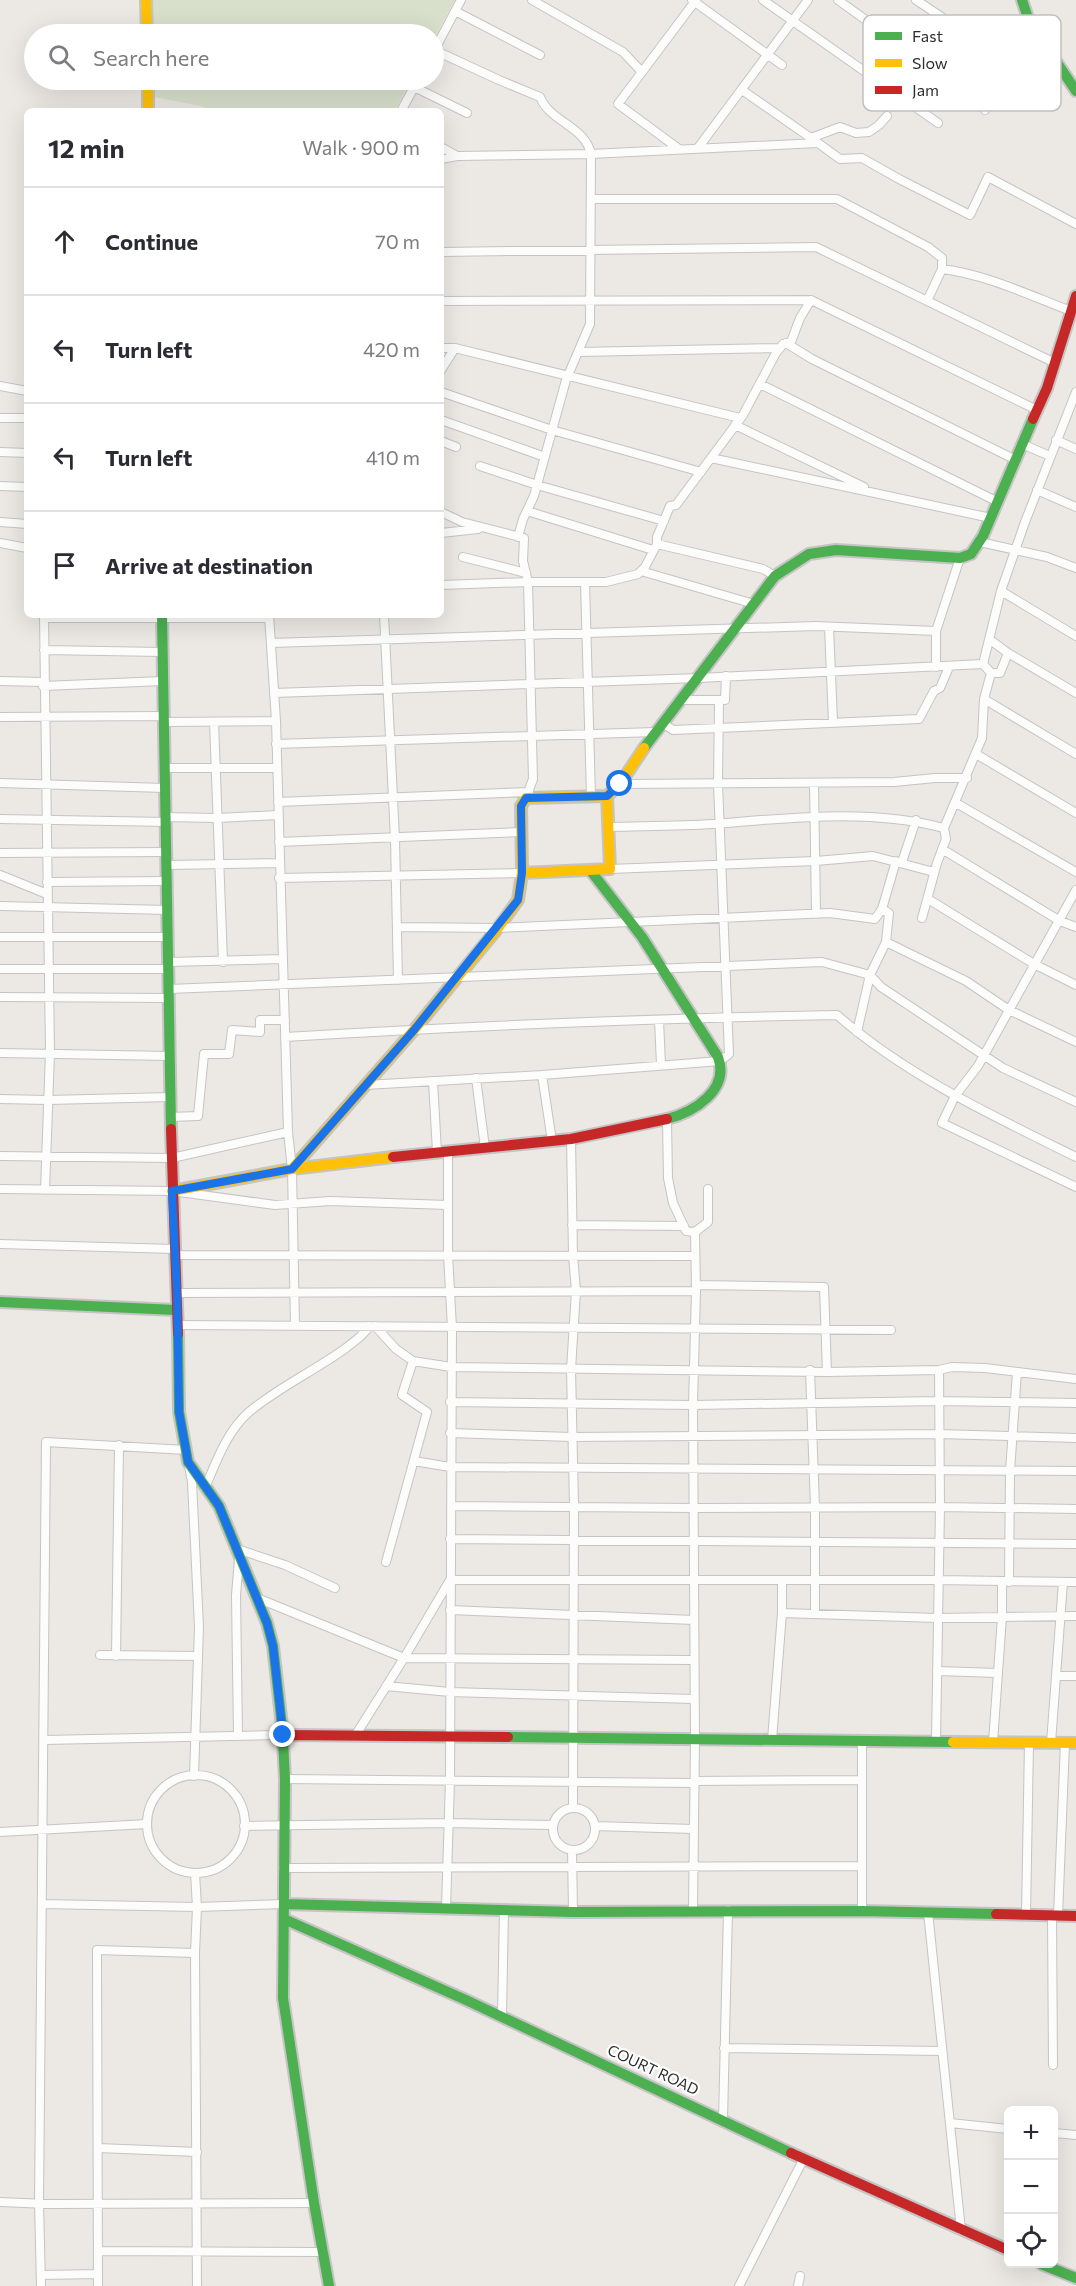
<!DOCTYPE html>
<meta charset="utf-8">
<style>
body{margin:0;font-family:Commissioner,sans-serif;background:#f7f7f7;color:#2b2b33}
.controls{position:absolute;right:18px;bottom:18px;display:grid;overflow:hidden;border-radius:9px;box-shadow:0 6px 24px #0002}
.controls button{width:54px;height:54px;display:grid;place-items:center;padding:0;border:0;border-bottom:2px solid #e1e1e2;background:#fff;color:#2b2b33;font:30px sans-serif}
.stop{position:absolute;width:18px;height:18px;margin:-14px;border:4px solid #1a73e8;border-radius:50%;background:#fff}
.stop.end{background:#1a73e8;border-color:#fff;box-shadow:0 2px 6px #0008}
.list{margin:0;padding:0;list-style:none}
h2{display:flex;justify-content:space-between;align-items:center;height:78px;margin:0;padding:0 24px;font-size:26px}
h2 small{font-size:20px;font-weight:400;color:#7c7c81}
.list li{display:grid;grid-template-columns:39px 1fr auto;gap:18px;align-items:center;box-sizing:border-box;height:108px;padding:0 24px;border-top:2px solid #e1e1e2}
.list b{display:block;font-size:22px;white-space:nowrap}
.list em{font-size:20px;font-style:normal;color:#7c7c81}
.icon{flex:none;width:33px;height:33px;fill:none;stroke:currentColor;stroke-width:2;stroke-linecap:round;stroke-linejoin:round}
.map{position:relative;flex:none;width:1076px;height:2286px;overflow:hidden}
.search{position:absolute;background:#fff;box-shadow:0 6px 24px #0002;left:24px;top:24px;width:420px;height:66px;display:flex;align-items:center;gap:15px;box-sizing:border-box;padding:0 21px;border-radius:33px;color:#7c7c81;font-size:22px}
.panel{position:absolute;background:#fff;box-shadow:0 6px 24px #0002;left:24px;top:108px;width:420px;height:510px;border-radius:9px}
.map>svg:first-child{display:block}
.cemetery{fill:#d8e0cc}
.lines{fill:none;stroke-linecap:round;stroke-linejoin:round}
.street-casing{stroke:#c5c4c5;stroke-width:10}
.fast-casing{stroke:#c5c4c5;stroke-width:14}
.slow-casing{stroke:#c5c4c5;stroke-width:14}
.jam-casing{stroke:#c5c4c5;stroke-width:14}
.street{stroke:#fcfcfb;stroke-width:8}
.fast{stroke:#4caf50;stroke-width:10}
.slow{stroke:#ffc107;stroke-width:10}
.jam{stroke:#c62828;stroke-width:10}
.route{stroke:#1a73e8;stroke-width:8}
.labels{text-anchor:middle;stroke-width:4.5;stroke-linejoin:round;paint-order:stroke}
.street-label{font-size:15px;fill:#2e2e2e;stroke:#fff}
.key{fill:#fff;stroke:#c0c0c0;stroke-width:1.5}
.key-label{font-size:16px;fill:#2e2e2e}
</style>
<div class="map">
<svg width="1076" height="2286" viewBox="0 0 1076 2286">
<rect width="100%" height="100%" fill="#ece8e4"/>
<!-- cemetery -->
<path class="cemetery" d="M 153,0 L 455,0 L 434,39 L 434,34 L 153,34 Z
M 154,80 L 412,80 L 394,111 L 213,111 L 200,106 L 154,97 Z"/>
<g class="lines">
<defs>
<path id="street" d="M 532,0 L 623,52 L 641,71
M 692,0 L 782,65
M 763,0 L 938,123
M 838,0 L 973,97 L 985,110
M 916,0 L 955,26
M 455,11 L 540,55
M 434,50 L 499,80 L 540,97 C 550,122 585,126 591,154 L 590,324 L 566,380 L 534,496 L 523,519 L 518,537
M 434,51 L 461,0
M 414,87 L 467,113
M 742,90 L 818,143
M 401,111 L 418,80
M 811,138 L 840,127 L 856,133 L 869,132 L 879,125 L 887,116
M 441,147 L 457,156
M 698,148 L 808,0
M 679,149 L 618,104 L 696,0
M 441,159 L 457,156 L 591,154 L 818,143 L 840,159 L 862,158 L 899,179 L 970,215 L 988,177 L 1076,224
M 591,199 L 837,199 L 928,247 L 942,258 L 942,269 L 927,301
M 441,252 L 816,247 L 1055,363
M 942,269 C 985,274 1031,296 1071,311
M 441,301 L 811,300 L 1037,410
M 786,343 L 812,359 L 1016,460
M 441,348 L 455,348 L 740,418
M 579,352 L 780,348
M 441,370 L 455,348
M 760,384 L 998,502
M 0,386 L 27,391
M 441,392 L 552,430 L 701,472
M 0,418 L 27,418
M 441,420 L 545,457
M 735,425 L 864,487
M 1056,440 L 1076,449
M 441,441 L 456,447
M 1022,444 L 1050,456
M 0,452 L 27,453
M 711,458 L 991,518
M 480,466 L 537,485 L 664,521
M 0,486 L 27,487
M 1037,490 L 1076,507
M 527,511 L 653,550
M 441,512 L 462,522 L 524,538 L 523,561 L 528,582 L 533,779 L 526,798
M 0,522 L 27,524
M 441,533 L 478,529
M 980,542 L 1047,557 L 1076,568
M 0,543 L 27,548
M 657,544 L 763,569 L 775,576
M 463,557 L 526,573
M 641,571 L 754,604
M 585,582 L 591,796
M 441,585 L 528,582 L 606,582 L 638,574 L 645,567 L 657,544 L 657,537 L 670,506 L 676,505 L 743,415 L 776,353 L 783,344 L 791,342 L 800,318 L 811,300
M 1001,591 L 1076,636
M 44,615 L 50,1053 L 45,1190
M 269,615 L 276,721 L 288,1132 L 292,1169 L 295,1326
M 384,615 L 395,839 L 398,980
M 44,618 L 269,618
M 829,627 L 833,722
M 989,639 L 1008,653 L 1076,693
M 271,643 L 816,626 L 936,631
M 44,650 L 162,652
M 983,664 L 1001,591 L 1025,522 L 1076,392
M 936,667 L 936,631 L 960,558
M 0,681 L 44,682
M 43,686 L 163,681
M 274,693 L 699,678 L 983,664 L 991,673
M 984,699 L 1076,754
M 682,700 L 725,700 L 726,676
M 0,717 L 164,716
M 164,722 L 276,721
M 214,722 L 223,962
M 664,724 L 673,730 L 919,719 L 934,691 L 940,688 L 949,667
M 276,744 L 655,732
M 976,754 L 1076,813
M 165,768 L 277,768
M 0,783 L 165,788
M 814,783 L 816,914
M 620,784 L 894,782 L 935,778 L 967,778
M 278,802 L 529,792
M 956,803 L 1076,872
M 166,817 L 218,818 L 278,815
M 0,819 L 166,822
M 608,827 C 643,826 678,826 713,824 C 789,818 870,808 944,828
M 279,842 L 521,832
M 942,849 L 1060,921 L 1076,927
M 0,853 L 167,852
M 902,862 L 916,820
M 167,865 L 280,863
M 610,869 L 816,861 L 873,856 L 934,872
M 0,875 L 47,894
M 279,878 L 522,873
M 47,882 L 167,881
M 1076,890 L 978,1066 L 955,1096 L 942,1123 L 1076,1187
M 928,899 L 1034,964 L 1076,985
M 0,906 L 168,910
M 922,918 L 937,863 L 946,839 L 944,828 L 982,738 L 984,699 L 991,673 L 1000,673 L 1008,653
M 397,927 L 498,928 L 830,913 L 875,919 L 882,909
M 0,937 L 168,937
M 886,942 L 966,981 L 1009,1010 L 1076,1042
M 169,962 L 283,959
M 0,969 L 169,969
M 169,989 L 822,962 L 870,975 L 881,987 L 1003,1068 L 1076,1102
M 0,997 L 169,998
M 659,1020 L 661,1065
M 857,1032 L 870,975 L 886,942 L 889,913 L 882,909 L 896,861
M 285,1037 C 469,1026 653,1018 837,1015 C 907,1076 993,1116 1076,1157
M 0,1053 L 170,1056
M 542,1075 L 552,1141
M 476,1078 L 485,1148
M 433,1081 L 437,1152
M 365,1085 L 542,1075 L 720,1061 L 729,1054 L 718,784 L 719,702
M 0,1099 L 48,1100 L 171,1097
M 171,1117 L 198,1116 L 204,1054 L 229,1054 L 232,1030 L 260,1032 L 260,1020 L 285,1020
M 667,1120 L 668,1178 L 673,1203 L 686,1231 L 695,1232 L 696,1291 L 693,1405 L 695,1740 L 693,1911
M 571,1139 L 573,1255 L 576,1291 L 571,1369 L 574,1505 L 573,1807
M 0,1156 L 172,1158 L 288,1132
M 0,1189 L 172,1191 L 275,1205 L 330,1201 L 448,1205
M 572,1225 L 684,1226
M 695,1232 L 708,1222 L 708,1189
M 0,1244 L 175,1249
M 175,1255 L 695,1256
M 696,1285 L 824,1287 L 827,1372
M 177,1293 L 696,1291
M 177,1325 L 891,1330
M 375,1326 L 396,1349 L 413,1361 L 451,1367 L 827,1372 L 939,1370 L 940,1507 L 936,1740
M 810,1370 L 815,1507 L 815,1614
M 939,1370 L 952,1367 L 985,1368 L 1076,1379
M 450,1402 L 693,1405 L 939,1401 L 1076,1403
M 450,1433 L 572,1437 L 939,1434 L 1076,1438
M 414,1461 L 450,1467 L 1076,1471
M 189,1466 L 192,1482 L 199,1627 L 194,1776
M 205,1488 C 216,1462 227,1431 249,1412 C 279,1387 314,1371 346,1348 C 354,1341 364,1336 369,1326
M 451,1506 L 694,1508 L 940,1507 L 1076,1509
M 450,1539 L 1076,1544
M 237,1549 L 285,1565 L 335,1588
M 386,1562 L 427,1412 L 402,1395 L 413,1361
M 1009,1582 L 1010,1471 L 1017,1372
M 257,1598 L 404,1658 L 694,1660
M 450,1610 L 694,1620
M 782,1613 L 937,1618 L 1076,1616
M 100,1655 L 198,1656
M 116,1656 L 119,1445
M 937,1671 L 998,1673
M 1056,1676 L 1076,1676
M 386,1686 L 450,1692 L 694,1699
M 238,1735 L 236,1595 L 239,1559
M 355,1736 L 404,1658 L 450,1580 L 938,1580 L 1076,1582
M 44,1740 L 283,1735
M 772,1740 L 782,1613 L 782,1581
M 862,1740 L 862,1911
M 993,1742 L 1002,1617 L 1002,1582
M 1051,1743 L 1063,1582
M147 1824a49 49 0 1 1 98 0a49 49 0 1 1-98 0Z
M 285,1779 L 694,1783
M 695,1781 L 862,1780
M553 1829a21 21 0 1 1 42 0a21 21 0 1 1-42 0Z
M 244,1826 L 449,1823 L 553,1825
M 595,1826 L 693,1829
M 0,1832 L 147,1824
M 572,1850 L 573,1912
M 283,1868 L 862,1866
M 195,1873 L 197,1907 L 195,1953 L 197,2286
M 42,1904 L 197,1907 L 284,1904
M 446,1908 L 450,1780 L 452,1328 L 448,1254 L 448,1151
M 928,1912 L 961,2230
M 1026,1915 L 1029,1743
M 1052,1916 L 1053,2065
M 1058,1916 L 1065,1743
M 502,2016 L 504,1910
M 724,2048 L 942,2051
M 723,2120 L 728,1910
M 950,2123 L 1008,2129
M 1054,2133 L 1076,2135
M 98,2148 L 197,2152
M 0,2202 L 48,2204 L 314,2203
M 98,2251 L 324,2252
M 41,2275 L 98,2274
M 41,2286 L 39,2203 L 46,1442 L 186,1450
M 98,2286 L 97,1950 L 195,1953
M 739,2286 L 804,2158
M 798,2286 L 800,2276"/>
<path id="fast" d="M 1022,0 L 1029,21 L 1076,91
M 162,615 L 171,1129
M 644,748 L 775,576 L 809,554 L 836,550 L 960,558 L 971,554 L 983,536 L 1033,419
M 590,870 L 642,937 L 718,1057 C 730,1090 694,1112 667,1119
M 0,1302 L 176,1310
M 178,1334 L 179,1412 L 188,1462 L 219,1506 L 267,1623 L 273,1646 L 283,1735
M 508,1737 L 953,1742
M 283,1741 L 285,1779 L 283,1998 L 314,2203 L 329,2286
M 284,1904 L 573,1912 L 862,1911 L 996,1914
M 284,1919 L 466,2000 L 791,2153
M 1041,2264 L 1076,2278"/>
<path id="slow" d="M 146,0 L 147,34
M 148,80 L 148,111
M 607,796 L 610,869 L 522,873 L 521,806 L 526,798 L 607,796 L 620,784 L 644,748
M 292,1169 L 414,1030 L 498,928 L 518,900 L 522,873
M 172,1191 L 292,1169 L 393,1157
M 953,1742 L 1076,1743"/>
<path id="jam" d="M 1033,419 L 1047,388 L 1076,296
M 171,1129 L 178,1334
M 393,1157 L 571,1139 L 667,1119
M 283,1741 L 283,1735 L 508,1737
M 996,1914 L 1076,1916
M 791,2153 L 1008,2250"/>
</defs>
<!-- street casing -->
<use href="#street" class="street-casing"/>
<!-- fast casing -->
<use href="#fast" class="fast-casing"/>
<!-- slow casing -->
<use href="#slow" class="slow-casing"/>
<!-- jam casing -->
<use href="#jam" class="jam-casing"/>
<!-- street -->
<use href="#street" class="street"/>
<!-- fast -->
<use href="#fast" class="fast"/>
<!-- slow -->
<use href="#slow" class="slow"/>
<!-- jam -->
<use href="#jam" class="jam"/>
</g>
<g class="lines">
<!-- route -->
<path class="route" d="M 283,1735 L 273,1646 L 267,1623 L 219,1506 L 188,1462 L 186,1450 L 179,1412 L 177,1293 L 172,1191 L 292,1169 L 414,1030 L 518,900 L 522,873 L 521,806 L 526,798 L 607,796 L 620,784"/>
</g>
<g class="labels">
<!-- street labels -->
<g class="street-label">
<text transform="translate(653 2070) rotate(25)" y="5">COURT ROAD</text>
</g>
</g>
<!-- legend -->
<rect x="863" y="15" width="198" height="96" rx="9" class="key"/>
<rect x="875" y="32" width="27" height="8" fill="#4caf50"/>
<rect x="875" y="59" width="27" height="8" fill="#ffc107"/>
<rect x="875" y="86" width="27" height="8" fill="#c62828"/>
<g class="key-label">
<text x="912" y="42">Fast</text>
<text x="912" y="69">Slow</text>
<text x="912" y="96">Jam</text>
</g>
</svg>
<div class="controls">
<button>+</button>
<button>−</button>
<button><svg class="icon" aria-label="locate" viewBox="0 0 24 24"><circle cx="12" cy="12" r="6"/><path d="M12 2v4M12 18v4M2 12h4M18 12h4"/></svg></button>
</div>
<div class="stop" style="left:620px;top:784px"></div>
<div class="stop end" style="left:283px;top:1735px"></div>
<div class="search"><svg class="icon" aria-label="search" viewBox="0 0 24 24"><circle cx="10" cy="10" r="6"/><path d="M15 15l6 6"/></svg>Search here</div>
<section class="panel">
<h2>12 min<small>Walk · 900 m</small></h2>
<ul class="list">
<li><svg class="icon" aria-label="ahead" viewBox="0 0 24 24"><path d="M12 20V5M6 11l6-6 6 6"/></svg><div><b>Continue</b></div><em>70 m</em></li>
<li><svg class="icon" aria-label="left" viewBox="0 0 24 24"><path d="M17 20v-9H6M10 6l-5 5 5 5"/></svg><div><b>Turn left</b></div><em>420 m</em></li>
<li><svg class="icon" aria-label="left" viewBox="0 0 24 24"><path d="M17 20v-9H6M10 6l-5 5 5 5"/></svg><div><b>Turn left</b></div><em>410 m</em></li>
<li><svg class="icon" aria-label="arrive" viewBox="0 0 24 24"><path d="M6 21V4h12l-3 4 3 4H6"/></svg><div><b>Arrive at destination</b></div></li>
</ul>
</section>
</div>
